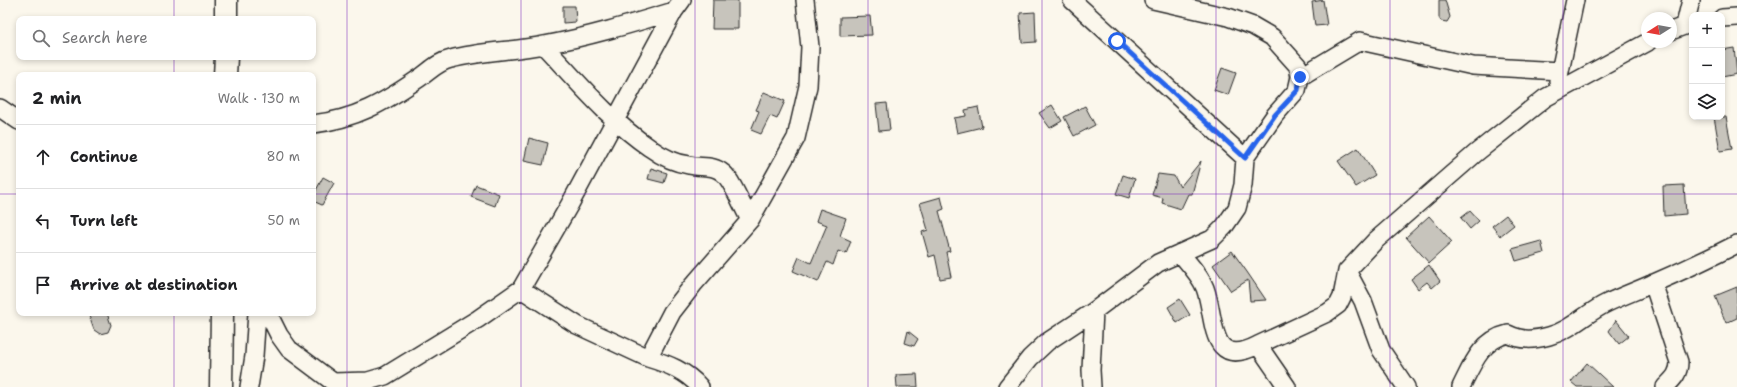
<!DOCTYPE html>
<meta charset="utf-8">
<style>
body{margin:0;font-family:"Shantell Sans",sans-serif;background:#f2f2f2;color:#202124}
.controls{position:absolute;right:12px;top:12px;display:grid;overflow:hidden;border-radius:8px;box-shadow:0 2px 6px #0003}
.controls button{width:36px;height:36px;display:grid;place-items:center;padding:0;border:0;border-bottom:1px solid #e0e0e0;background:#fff;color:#202124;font:20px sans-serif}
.compass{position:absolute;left:1641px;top:12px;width:36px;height:36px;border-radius:50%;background:#fff;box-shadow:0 2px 6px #0003;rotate:259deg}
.stop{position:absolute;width:12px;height:12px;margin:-9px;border:3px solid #2563eb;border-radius:50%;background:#fff}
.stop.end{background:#2563eb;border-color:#fff;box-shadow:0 1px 4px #0008}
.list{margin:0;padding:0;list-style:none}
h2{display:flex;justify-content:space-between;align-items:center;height:52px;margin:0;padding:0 16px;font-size:17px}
h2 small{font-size:13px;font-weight:400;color:#757577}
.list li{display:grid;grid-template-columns:26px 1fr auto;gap:12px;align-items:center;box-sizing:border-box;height:64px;padding:0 16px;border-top:1px solid #e0e0e0}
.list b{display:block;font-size:15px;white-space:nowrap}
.list em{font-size:13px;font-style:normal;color:#757577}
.icon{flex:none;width:22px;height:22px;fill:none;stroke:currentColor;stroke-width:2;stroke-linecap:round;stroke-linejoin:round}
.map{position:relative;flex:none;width:1737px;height:387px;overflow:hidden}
.search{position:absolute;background:#fff;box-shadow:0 2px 6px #0003;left:16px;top:16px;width:300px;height:44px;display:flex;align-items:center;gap:10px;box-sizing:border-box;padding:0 14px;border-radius:8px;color:#757577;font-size:15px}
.panel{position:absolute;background:#fff;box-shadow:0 2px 6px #0003;left:16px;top:72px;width:300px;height:244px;border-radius:8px}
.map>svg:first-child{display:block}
.building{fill:#c7c4bc;stroke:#2b2b2b}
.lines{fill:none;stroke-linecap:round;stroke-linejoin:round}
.street-casing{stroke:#2b2b2b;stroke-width:20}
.secondary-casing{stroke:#2b2b2b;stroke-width:25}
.street{stroke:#fbf7ec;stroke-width:17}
.secondary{stroke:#fbf7ec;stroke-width:22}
.route{stroke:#2563eb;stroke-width:5}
.grid{fill:none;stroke:#7b2cbf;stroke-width:1;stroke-opacity:0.55}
</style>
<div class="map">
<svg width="1737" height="387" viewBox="0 0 1737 387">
<rect width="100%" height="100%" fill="#fbf7ec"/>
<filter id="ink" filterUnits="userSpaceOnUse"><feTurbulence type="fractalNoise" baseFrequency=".025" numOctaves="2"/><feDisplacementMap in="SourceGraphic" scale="8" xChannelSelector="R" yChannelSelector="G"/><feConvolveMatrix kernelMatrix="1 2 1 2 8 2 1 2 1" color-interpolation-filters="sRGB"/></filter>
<g filter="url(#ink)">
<!-- building -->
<path class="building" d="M 713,0 L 738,0 L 738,29 L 712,29 Z
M 1323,0 L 1327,25 L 1315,26 L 1312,2 Z
M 1439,0 L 1445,0 L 1450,17 L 1447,22 L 1441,21 L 1439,18 Z
M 563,6 L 575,6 L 576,22 L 563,23 Z
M 1035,12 L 1036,42 L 1022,43 L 1020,13 Z
M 870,16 L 872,35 L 840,36 L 840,17 Z
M 1734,48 L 1737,74 L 1722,77 L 1722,50 Z
M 1222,68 L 1236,73 L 1228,95 L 1214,90 Z
M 764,92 L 785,101 L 777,119 L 770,116 L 761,134 L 751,130 L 759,111 L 756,110 Z
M 887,103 L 890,130 L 879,131 L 876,104 Z
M 1052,105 L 1062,121 L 1050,128 L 1039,113 Z
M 1085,106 L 1095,125 L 1074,136 L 1064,117 Z
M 978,107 L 982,127 L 957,133 L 954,118 L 966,116 L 965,110 Z
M 1714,117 L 1726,117 L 1732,149 L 1720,151 Z
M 529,138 L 548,143 L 543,165 L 524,161 Z
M 1358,148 L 1375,175 L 1356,187 L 1338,161 Z
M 1201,161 L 1192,194 L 1188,194 L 1181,209 L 1162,203 L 1163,198 L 1152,195 L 1158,174 L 1174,176 L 1180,187 Z
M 651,168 L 667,173 L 664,183 L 648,179 Z
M 1123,175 L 1135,179 L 1129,198 L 1116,194 Z
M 323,177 L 334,183 L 322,205 L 313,201 L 313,196 Z
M 476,185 L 499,194 L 495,206 L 471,197 Z
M 1684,185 L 1686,214 L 1664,216 L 1663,186 Z
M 941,197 L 944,209 L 939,211 L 950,251 L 946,252 L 951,277 L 940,279 L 935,255 L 929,257 L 922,232 L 928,230 L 920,203 Z
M 820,209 L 846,218 L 840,236 L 851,241 L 846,254 L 838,251 L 833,265 L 827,262 L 818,282 L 793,271 L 799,257 L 811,263 L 827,225 L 816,221 Z
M 1470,211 L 1479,221 L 1470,229 L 1461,218 Z
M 1506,215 L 1514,225 L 1500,236 L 1492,226 Z
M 1429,216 L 1452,242 L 1429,263 L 1406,237 Z
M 1541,241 L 1544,253 L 1516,261 L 1512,249 Z
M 1232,251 L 1247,272 L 1266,300 L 1250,301 L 1248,280 L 1231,291 L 1213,265 Z
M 1429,265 L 1440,281 L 1432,288 L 1427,282 L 1418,289 L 1411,279 Z
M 1737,287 L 1737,318 L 1726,323 L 1715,296 Z
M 1180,299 L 1190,315 L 1177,323 L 1168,307 Z
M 88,313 L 107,313 L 111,325 L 108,332 L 100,334 L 94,330 Z
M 1616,320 L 1629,336 L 1619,344 L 1609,331 Z
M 908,331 L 918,339 L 914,346 L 905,343 Z
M 1587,363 L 1613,387 L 1577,387 L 1571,382 Z
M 917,374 L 918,387 L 897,387 L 896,375 Z"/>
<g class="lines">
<defs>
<path id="street" d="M 1072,0 L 1245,158
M 1722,18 L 1737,17
M 1685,25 L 1691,0
M 1671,31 L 1692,23
M 543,45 C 577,81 609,120 650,148 C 661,156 675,163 689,165 C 701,168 713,164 723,173 C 732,180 743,208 750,220
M 1300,77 L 1360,41 L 1473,66 L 1560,71
M 1558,81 L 1575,0
M 0,108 L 19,121
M 313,124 C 356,119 383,103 418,79 C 429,72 437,62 451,59 C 481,51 514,51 544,45 C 588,37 631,24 674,11
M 1180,253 C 1188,263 1200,275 1205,288 C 1216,317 1208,371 1258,345 L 1287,387
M 1347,271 L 1363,301 L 1381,350 L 1406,387
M 1653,283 L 1679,362 C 1679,374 1673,379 1665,387
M 521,289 L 570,204 L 674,11 L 682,0
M 268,313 L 279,335 L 289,349 L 333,382 L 368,381 L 385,376 L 478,319 L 521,289 L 577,325 L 648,358
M 1258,345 L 1327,313 L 1338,305 L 1342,297 L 1347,271 L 1375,241 L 1476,153 L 1545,98 L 1648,42
M 249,387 L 254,356 L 257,313
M 700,387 C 686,371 668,364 648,358 L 672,312 L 693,285 L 750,220 L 796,138 L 808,86 L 810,47 L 805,0
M 1007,387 L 1030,358 L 1047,342 L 1094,311 L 1158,263 L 1212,239 L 1224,227 L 1237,208 L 1243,185 L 1245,158 L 1275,115 L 1297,90 L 1300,77 L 1298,66 L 1272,37 L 1253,26 L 1228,17 L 1153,0
M 1092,387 L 1091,370 L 1094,311
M 1461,387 C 1472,365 1481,340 1508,334 C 1522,341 1534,340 1549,336 C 1571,330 1586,313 1607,303 C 1622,296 1638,290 1654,283 C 1682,271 1710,258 1737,244"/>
<path id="secondary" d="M 226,19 L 226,0
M 225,75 L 226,57
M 221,387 L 222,313"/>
</defs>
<!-- street casing -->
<use href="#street" class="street-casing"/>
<!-- secondary casing -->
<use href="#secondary" class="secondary-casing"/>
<!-- street -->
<use href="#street" class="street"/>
<!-- secondary -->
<use href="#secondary" class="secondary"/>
</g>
</g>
<g class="lines" filter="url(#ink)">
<!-- route -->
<path class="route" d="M 1117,41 L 1245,158 L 1275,115 L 1298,90 L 1300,77"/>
</g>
<!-- grid -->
<path class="grid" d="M 174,0 L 174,19M 347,0 L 347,387M 521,0 L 521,387M 695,0 L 695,387M 868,0 L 868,387M 1042,0 L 1042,387M 1216,0 L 1216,387M 1390,0 L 1390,387M 1563,0 L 1563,387M 174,57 L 174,75M 0,194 L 19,194M 313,194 L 1737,194M 174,313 L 174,387"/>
</svg>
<div class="controls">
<button>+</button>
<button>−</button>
<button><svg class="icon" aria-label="layers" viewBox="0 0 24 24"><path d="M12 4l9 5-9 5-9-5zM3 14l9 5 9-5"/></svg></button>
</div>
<svg class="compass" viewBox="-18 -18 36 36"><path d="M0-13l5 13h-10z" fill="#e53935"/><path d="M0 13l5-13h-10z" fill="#757577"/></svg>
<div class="stop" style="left:1117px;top:41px"></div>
<div class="stop end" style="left:1300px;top:77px"></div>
<div class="search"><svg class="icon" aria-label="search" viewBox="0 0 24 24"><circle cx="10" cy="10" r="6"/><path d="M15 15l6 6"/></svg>Search here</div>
<section class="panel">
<h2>2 min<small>Walk · 130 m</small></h2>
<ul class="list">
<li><svg class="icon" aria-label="ahead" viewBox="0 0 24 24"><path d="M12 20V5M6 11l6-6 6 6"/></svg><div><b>Continue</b></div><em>80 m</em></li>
<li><svg class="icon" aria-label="left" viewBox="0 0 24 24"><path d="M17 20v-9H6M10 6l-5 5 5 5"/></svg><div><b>Turn left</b></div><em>50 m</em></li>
<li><svg class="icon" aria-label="arrive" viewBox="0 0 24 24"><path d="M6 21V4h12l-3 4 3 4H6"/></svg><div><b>Arrive at destination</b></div></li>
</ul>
</section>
</div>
